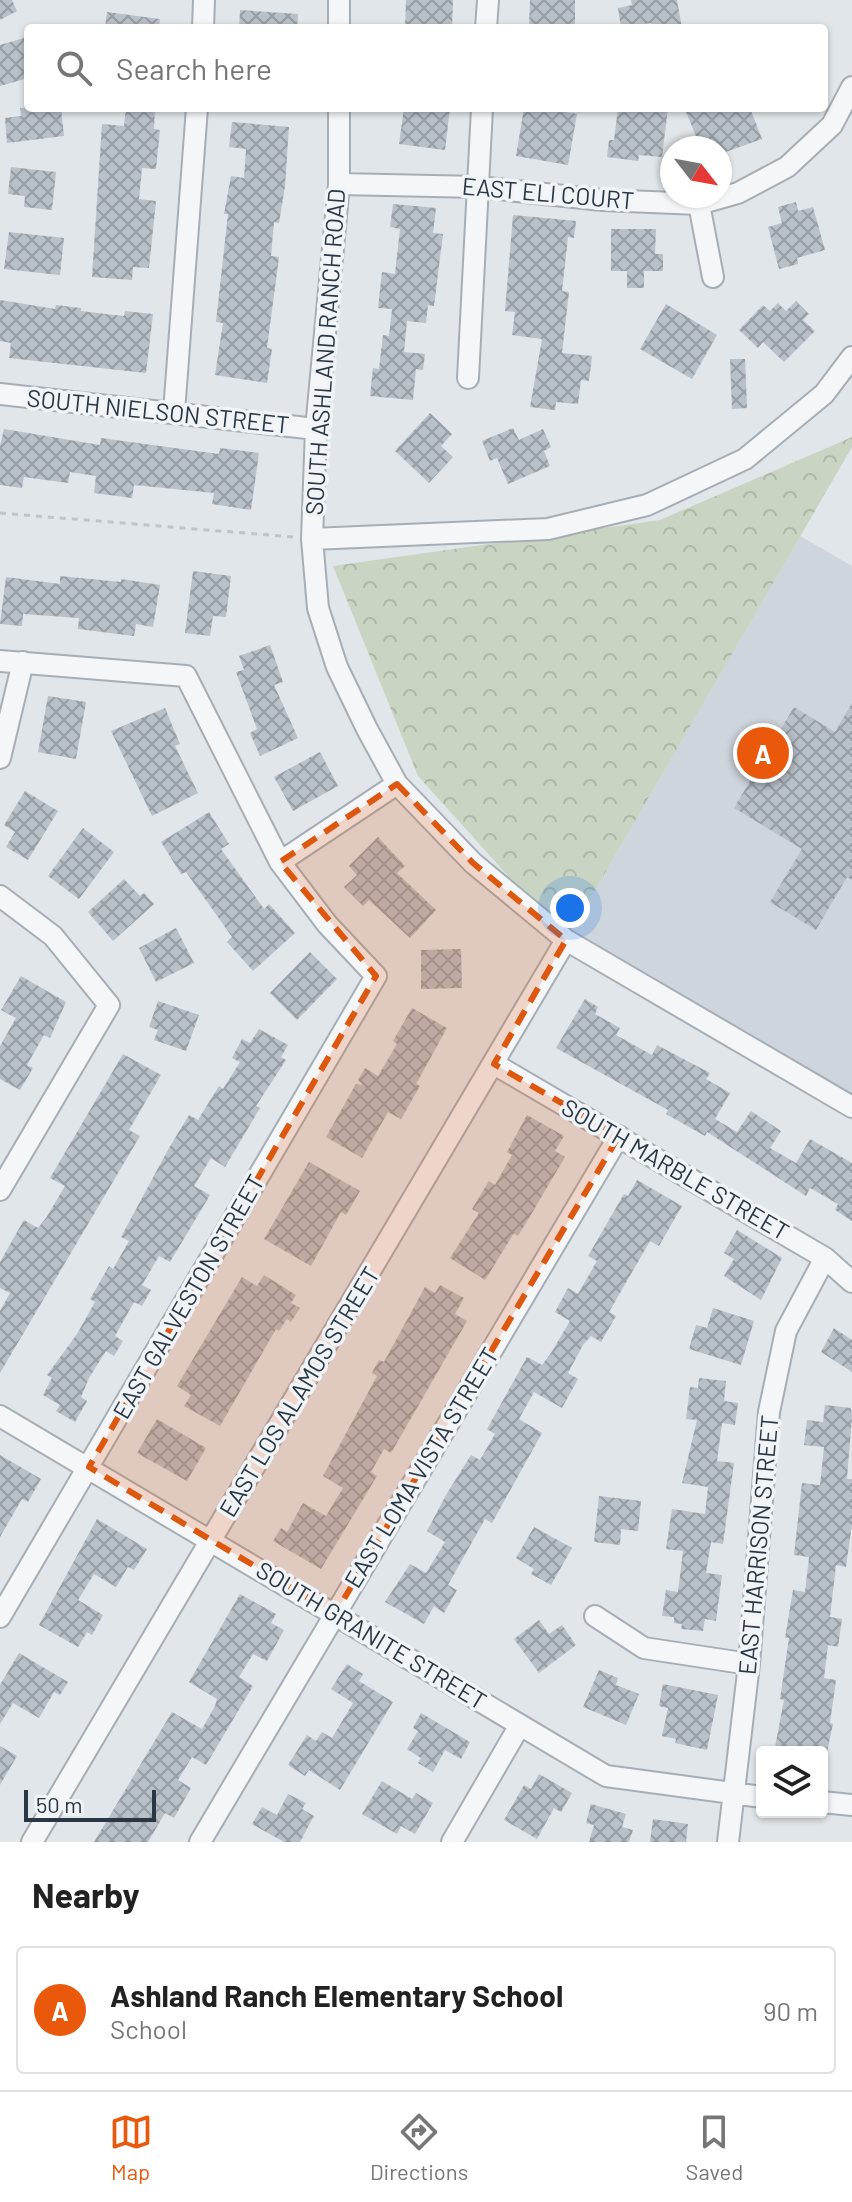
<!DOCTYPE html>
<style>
body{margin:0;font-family:Barlow,sans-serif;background:#f6f6f6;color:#222}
.controls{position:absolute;right:24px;bottom:24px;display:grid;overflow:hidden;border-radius:8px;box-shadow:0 2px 6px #0004}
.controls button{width:72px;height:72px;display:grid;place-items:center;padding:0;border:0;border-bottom:2px solid #e0e0e0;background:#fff;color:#222;font:40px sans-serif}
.compass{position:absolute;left:660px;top:136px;width:72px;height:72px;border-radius:50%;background:#fff;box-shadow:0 2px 6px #0004;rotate:121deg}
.scale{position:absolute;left:24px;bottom:20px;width:132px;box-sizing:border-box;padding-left:8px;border:4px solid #293643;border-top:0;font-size:22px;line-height:28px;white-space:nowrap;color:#293643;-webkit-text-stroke:6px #f1f4f7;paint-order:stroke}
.you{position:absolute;left:570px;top:908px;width:28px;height:28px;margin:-20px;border:6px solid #fff;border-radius:50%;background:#1a73e8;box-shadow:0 0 0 12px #1a73e833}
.badge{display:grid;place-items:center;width:52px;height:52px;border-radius:50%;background:#ea580c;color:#fff;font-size:26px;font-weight:700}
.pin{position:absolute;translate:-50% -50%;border:4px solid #fff;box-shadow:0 2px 8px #0006}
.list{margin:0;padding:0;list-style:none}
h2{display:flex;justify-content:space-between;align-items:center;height:104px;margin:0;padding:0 32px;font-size:34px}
h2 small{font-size:26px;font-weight:400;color:#767676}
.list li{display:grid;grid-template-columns:52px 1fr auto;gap:24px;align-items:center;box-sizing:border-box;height:128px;margin:0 16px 16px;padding:0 16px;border:2px solid #e0e0e0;border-radius:8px}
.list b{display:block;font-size:30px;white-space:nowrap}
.list p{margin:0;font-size:26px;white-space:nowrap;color:#767676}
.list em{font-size:26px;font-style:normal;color:#767676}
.icon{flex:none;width:44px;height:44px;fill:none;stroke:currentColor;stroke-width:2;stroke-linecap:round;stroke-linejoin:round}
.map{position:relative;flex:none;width:852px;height:1842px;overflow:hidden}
.search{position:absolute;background:#fff;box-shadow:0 2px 6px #0004;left:24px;right:24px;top:24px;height:88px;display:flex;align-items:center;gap:20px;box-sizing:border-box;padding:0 28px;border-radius:8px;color:#767676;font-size:30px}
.sheet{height:248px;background:#fff}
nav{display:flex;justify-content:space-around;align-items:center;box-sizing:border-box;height:112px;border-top:2px solid #e0e0e0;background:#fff;font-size:22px;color:#767676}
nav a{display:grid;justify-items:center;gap:4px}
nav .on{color:#ea580c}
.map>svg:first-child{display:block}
.built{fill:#cfd5dc}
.forest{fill:url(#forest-crowns)}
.building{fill:url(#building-cross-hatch)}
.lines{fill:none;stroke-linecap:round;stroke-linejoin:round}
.minor-casing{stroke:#a6aeb5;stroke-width:24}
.path{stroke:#bfc4c9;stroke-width:3;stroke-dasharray:6 6;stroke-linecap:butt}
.minor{stroke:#f4f6f8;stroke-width:20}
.marked{fill:#de570f;fill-opacity:0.2;stroke:#de570f;stroke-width:6;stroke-dasharray:16 10;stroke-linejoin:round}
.labels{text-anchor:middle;stroke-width:7;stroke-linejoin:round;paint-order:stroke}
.street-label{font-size:24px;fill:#293643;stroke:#f1f4f7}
</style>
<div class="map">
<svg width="852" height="1842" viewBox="0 0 852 1842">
<defs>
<pattern id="forest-crowns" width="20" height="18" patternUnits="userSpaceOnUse" patternTransform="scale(2)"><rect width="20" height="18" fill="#c9d4c2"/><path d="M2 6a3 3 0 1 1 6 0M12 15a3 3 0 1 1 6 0" fill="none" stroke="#adb7a8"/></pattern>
<pattern id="building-cross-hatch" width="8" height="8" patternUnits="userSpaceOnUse" patternTransform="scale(2)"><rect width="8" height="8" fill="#b8c0c8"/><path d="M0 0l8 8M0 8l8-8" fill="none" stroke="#969da4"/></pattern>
</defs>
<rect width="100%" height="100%" fill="#e1e6ea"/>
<!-- built -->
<path class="built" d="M 800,536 L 852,566 L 852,1107 L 566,940 Z"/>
<!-- forest -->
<path class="forest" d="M 852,437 L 852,447 L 566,940 L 418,776 L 333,566 L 660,520 Z"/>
<!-- building -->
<path class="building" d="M 0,0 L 12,0 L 17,11 L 0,20 Z
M 406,0 L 453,0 L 452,28 L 405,28 Z
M 530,0 L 575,0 L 575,28 L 529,28 Z
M 631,0 L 677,0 L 682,28 L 652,28 L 651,23 L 621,28 L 618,8 L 632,5 Z
M 240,10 L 298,14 L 297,28 L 239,28 Z
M 107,12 L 160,19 L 159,28 L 105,28 Z
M 24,38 L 28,78 L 0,86 L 0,45 Z
M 20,108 L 61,108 L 64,136 L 7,143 L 5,118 L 21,116 Z
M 126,108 L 155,108 L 154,129 L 160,130 L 156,169 L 142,168 L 139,199 L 156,201 L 149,268 L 133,267 L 132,280 L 92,277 L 102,124 L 124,126 Z
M 404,108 L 450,108 L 445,150 L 399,144 Z
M 524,108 L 567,108 L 566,112 L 577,114 L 568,165 L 516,156 Z
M 618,108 L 668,108 L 662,157 L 639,155 L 638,161 L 607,157 L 609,140 L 614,140 Z
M 696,108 L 750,108 L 762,139 L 720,154 L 720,148 L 701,148 L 686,112 Z
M 232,122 L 289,127 L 285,186 L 279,223 L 274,222 L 271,256 L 279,257 L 267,348 L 272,349 L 267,383 L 215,375 L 223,323 L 216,322 L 228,214 L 224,214 L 231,176 L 244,178 L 246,149 L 229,147 Z
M 11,167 L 56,172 L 52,210 L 24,207 L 25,196 L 8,194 Z
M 796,202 L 798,211 L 813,207 L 825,250 L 797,258 L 798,264 L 779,269 L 768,227 L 782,223 L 778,207 Z
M 393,204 L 436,208 L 433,233 L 443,234 L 434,306 L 428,305 L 426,323 L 407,321 L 404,352 L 425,354 L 423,370 L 416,369 L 413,400 L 370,396 L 373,368 L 379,369 L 383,335 L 389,336 L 392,309 L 378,308 L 382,272 L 395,274 L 400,229 L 390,227 Z
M 513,215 L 576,221 L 574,238 L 568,237 L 562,291 L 569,292 L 562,353 L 592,356 L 589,381 L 581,380 L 578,404 L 556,402 L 555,410 L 530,407 L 542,339 L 512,335 L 515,312 L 505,311 Z
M 611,229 L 656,229 L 655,254 L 663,254 L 663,271 L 644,271 L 644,288 L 627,288 L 627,271 L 611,271 Z
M 9,232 L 64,238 L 60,275 L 4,269 Z
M 0,300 L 55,309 L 56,305 L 81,308 L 81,311 L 114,315 L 124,316 L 125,311 L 153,314 L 146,373 L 9,358 L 11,343 L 0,341 Z
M 796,301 L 809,314 L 803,320 L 815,331 L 784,362 L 763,342 L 758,348 L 739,330 L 763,305 L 770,311 L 778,303 L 786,311 Z
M 666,304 L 717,335 L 692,379 L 640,349 Z
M 730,359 L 745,359 L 747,408 L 732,409 Z
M 430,413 L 452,434 L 441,446 L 453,457 L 429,483 L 395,451 Z
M 513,428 L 519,440 L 543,429 L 551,447 L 544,451 L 550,466 L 508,484 L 497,458 L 490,461 L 482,441 Z
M 4,429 L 100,445 L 101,438 L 219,454 L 220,448 L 259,453 L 251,510 L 212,504 L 214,493 L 134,485 L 132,498 L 94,493 L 96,476 L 70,472 L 68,483 L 24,477 L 22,488 L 0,485 L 0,446 Z
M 193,571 L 231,576 L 226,617 L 213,616 L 210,636 L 185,633 Z
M 60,576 L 121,582 L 121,579 L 160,585 L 153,627 L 136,624 L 134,636 L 78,629 L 79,618 L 23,614 L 22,626 L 0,624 L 6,577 L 60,584 Z
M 270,645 L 283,682 L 274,685 L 298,738 L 260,756 L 250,733 L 257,729 L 236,672 L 244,670 L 239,656 Z
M 48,696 L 86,702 L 76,759 L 38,752 Z
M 852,703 L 852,880 L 847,877 L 816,930 L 770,902 L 802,849 L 734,808 L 794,707 L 835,732 Z
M 165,708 L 180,744 L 175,746 L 198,793 L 152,816 L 111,731 Z
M 320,752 L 338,786 L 293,811 L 274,777 Z
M 25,791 L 58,811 L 28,860 L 6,847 L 15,832 L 4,825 Z
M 209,812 L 229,844 L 221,849 L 264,909 L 269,904 L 295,933 L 253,971 L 227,942 L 232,937 L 186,872 L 181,874 L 161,842 Z
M 83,828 L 114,852 L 79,899 L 48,876 Z
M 378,837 L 405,866 L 397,873 L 436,910 L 410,938 L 369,900 L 363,906 L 344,887 L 357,875 L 349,866 Z
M 124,879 L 140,896 L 144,893 L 154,904 L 113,941 L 88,912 Z
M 176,928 L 194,963 L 156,982 L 139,948 Z
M 461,949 L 462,988 L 421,989 L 421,950 Z
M 310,952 L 337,979 L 297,1020 L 270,993 Z
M 21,976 L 66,1002 L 50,1038 L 44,1035 L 27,1065 L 33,1068 L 20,1090 L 0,1079 L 0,1046 L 16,1018 L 1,1010 Z
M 585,999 L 598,1007 L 595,1014 L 620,1028 L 616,1035 L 652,1055 L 657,1045 L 710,1073 L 706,1079 L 730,1093 L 715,1119 L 737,1132 L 751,1111 L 781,1131 L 770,1148 L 796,1163 L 810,1139 L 852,1163 L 852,1221 L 835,1210 L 838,1204 L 810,1188 L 806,1196 L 707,1132 L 705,1136 L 666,1114 L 668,1110 L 556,1048 Z
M 158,1001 L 199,1015 L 186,1051 L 154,1040 L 158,1030 L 149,1027 Z
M 412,1008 L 447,1028 L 416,1084 L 420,1086 L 401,1119 L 388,1112 L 362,1158 L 326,1137 L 356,1084 L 363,1085 L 358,1080 L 365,1068 L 378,1076 L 397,1044 L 393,1041 Z
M 259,1029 L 288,1045 L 281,1057 L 286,1060 L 256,1106 L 260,1108 L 225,1167 L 211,1158 L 194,1186 L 210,1195 L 170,1262 L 159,1256 L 142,1285 L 151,1290 L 142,1306 L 134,1302 L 115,1336 L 123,1341 L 114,1356 L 106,1351 L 89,1378 L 81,1397 L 87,1401 L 75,1422 L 56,1411 L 60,1405 L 43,1395 L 52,1378 L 47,1375 L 77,1334 L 95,1302 L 90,1299 L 109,1266 L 113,1269 L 129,1241 L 121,1237 L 169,1148 L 189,1115 L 198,1120 L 219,1086 L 223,1089 L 240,1062 L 232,1058 L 242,1039 L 250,1043 Z
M 123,1054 L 161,1075 L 129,1130 L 140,1136 L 0,1373 L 0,1311 L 10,1293 L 0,1288 L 0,1262 L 24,1220 L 38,1228 L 46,1218 L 65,1186 L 50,1178 Z
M 527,1115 L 564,1136 L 555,1151 L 565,1157 L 529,1218 L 518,1236 L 514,1233 L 485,1280 L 450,1258 L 479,1213 L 472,1209 L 489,1181 L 495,1185 L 512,1155 L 507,1152 Z
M 309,1162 L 360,1191 L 346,1215 L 341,1212 L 311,1266 L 264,1239 Z
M 637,1180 L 682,1206 L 659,1246 L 650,1241 L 609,1312 L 616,1316 L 601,1342 L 591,1336 L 583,1345 L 568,1373 L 578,1379 L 562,1408 L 534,1392 L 519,1419 L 542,1433 L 492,1523 L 485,1519 L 448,1585 L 457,1590 L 444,1613 L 434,1606 L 424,1624 L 385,1602 L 410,1564 L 426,1573 L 445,1542 L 427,1531 L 446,1495 L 471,1455 L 480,1460 L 495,1434 L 487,1429 L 527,1357 L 542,1365 L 551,1353 L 570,1321 L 555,1312 L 568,1288 L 578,1294 L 597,1261 L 588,1256 L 624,1194 L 628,1196 Z
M 737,1230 L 782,1258 L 761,1300 L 724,1276 L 734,1259 L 724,1253 Z
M 264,1275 L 296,1295 L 291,1303 L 300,1308 L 291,1322 L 287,1319 L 279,1331 L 276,1329 L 220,1426 L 184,1406 L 191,1395 L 177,1386 L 242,1277 L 257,1286 Z
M 440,1285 L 464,1298 L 455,1314 L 467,1321 L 391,1453 L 384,1449 L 371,1472 L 377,1476 L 321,1569 L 273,1541 L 281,1528 L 287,1532 L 303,1503 L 326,1516 L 343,1488 L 323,1476 L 377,1376 L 372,1373 L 379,1360 L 384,1362 L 425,1287 L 435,1293 Z
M 713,1308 L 754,1321 L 741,1365 L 689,1349 L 696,1325 L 707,1328 Z
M 834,1328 L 852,1340 L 852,1372 L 821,1352 Z
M 699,1378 L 726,1381 L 724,1401 L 738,1403 L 735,1425 L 722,1423 L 717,1461 L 734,1463 L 723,1544 L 711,1542 L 706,1573 L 722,1575 L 716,1621 L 705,1619 L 703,1631 L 681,1629 L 682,1624 L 674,1623 L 674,1617 L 662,1616 L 666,1590 L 678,1592 L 683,1551 L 666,1549 L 672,1509 L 705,1514 L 708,1487 L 682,1483 L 697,1420 L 686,1419 L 690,1387 L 698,1388 Z
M 825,1405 L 851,1408 L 852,1417 L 847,1479 L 852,1479 L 852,1524 L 846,1567 L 836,1565 L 830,1617 L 842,1619 L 838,1647 L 828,1645 L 824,1678 L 836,1680 L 830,1723 L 833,1724 L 827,1752 L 774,1752 L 784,1700 L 780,1699 L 789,1638 L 785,1638 L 793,1590 L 805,1592 L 809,1557 L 794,1555 L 802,1483 L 820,1485 L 824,1447 L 804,1445 L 807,1420 L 823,1422 Z
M 157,1419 L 206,1448 L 187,1481 L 137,1453 Z
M 0,1455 L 41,1479 L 28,1502 L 22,1499 L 0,1537 Z
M 599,1496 L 641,1501 L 638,1531 L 621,1529 L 620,1545 L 594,1542 Z
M 97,1519 L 147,1549 L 134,1570 L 128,1567 L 116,1587 L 94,1574 L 78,1600 L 103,1615 L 92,1635 L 87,1632 L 78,1647 L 39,1625 Z
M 534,1527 L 572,1548 L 551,1585 L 531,1574 L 534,1569 L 516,1558 Z
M 240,1594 L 276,1614 L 271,1623 L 284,1630 L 267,1661 L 253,1654 L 239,1677 L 253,1686 L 206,1765 L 192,1757 L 178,1780 L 191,1788 L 174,1818 L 165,1813 L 148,1842 L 94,1842 L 172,1712 L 202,1729 L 215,1706 L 217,1699 L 189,1682 Z
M 539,1620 L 549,1634 L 562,1625 L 576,1645 L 539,1673 L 514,1639 Z
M 19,1653 L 68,1682 L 60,1695 L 54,1692 L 39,1718 L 13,1703 L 0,1724 L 0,1685 Z
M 347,1664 L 363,1674 L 359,1681 L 393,1702 L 340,1790 L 309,1770 L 305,1776 L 288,1765 L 307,1735 L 316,1741 L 322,1732 L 332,1738 L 353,1703 L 331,1689 Z
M 599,1670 L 618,1678 L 616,1685 L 639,1694 L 626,1725 L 583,1707 Z
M 663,1684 L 718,1695 L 707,1750 L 675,1743 L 676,1739 L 662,1736 L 668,1708 L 659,1706 Z
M 421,1713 L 470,1742 L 461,1759 L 445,1750 L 433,1772 L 418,1763 L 421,1758 L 407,1749 L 418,1731 L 413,1728 Z
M 0,1746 L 17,1756 L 0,1785 Z
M 539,1774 L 572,1793 L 561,1812 L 554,1808 L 537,1839 L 504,1820 L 524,1785 L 531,1789 Z
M 382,1781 L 412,1799 L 416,1793 L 433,1803 L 415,1834 L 401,1826 L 397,1834 L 362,1814 Z
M 288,1794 L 306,1803 L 302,1809 L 314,1816 L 300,1842 L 284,1842 L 252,1824 L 262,1807 L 277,1815 Z
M 591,1804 L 626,1814 L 622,1827 L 633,1830 L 629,1842 L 589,1842 L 594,1825 L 586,1823 Z
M 653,1819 L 688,1824 L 686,1842 L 650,1842 Z"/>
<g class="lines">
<defs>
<path id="minor" d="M 339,0 L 339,28
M 203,28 L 204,0
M 486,28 L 488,0
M 339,108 L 339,184 L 316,429 L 312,539 L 318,608 L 337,667 L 367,729 L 397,784 L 473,863 L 566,940 L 852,1107
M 339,184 L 479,187 L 602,200 L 699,204 L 738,193 L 787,167 L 832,125 L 852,87
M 699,204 L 713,277
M 468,378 L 482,108
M 0,394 L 316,429
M 174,412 L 197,108
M 312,539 L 548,529 L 647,505 L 745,459 L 824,394 L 852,357
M 0,661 L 186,676 L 280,862 L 327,924 L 376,976 L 0,1617
M 0,758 L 23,662
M 280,862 L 397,784
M 0,896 L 53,936 L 109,1005 L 0,1190
M 494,1064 L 825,1258 L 852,1282
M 0,1416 L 606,1776 L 762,1797
M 595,1616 L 644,1648 L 749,1664
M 822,1802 L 852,1805
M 32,1842 L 566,940
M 200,1842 L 619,1136
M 452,1842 L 520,1725
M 728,1842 L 749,1664 L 769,1412 L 786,1331 L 825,1258"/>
</defs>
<!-- minor casing -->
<use href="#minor" class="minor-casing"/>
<!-- path -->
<path class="path" d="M 0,513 L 293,537"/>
<!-- minor -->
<use href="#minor" class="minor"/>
</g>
<!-- marked area -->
<path class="marked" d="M 397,784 L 473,863 L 566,940 L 494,1064 L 619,1136 L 335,1614 L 89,1467 L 376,976 L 280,862 Z"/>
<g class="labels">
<!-- street labels -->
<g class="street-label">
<text transform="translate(548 194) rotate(5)" y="8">EAST ELI COURT</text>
<text transform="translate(326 352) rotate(-86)" y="8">SOUTH ASHLAND RANCH ROAD</text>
<text transform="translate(158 412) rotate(6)" y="8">SOUTH NIELSON STREET</text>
<text transform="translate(675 1170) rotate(30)" y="8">SOUTH MARBLE STREET</text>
<text transform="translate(189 1297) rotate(-60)" y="8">EAST GALVESTON STREET</text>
<text transform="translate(300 1392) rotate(-59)" y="8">EAST LOS ALAMOS STREET</text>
<text transform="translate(422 1468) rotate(-59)" y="8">EAST LOMA VISTA STREET</text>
<text transform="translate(759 1545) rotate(-85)" y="8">EAST HARRISON STREET</text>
<text transform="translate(371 1636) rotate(31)" y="8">SOUTH GRANITE STREET</text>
</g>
</g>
</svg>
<div class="controls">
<button><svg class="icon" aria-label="layers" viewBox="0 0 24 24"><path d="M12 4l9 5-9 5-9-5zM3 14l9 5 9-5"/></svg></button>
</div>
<svg class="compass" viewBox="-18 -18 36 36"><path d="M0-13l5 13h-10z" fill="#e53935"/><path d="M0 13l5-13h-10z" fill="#767676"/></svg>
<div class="scale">50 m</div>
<div class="you"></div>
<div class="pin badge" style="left:763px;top:753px">A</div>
<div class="search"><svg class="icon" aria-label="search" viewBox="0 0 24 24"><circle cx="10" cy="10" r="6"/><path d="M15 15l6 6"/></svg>Search here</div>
</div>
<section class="sheet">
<h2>Nearby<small></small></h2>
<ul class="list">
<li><span class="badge">A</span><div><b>Ashland Ranch Elementary School</b><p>School</p></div><em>90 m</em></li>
</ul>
</section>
<nav>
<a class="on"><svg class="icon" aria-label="map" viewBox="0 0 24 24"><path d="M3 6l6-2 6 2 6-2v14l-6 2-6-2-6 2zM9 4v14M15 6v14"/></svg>Map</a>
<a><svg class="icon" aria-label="directions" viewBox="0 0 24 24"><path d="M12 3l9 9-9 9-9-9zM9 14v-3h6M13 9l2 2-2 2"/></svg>Directions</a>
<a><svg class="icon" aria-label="saved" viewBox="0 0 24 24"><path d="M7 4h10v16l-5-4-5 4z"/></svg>Saved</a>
</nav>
